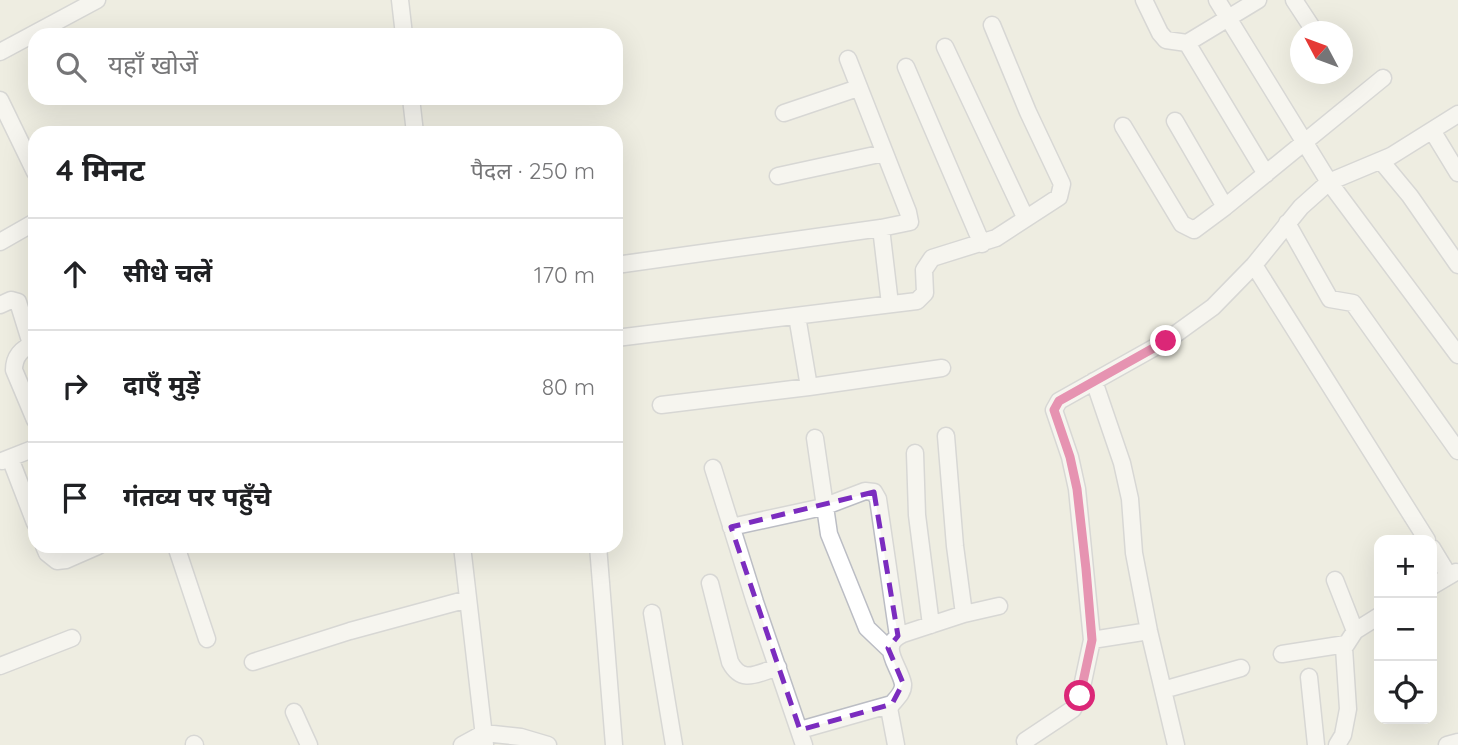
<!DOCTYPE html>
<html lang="hi">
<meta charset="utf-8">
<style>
body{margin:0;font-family:Quicksand,"Noto Sans Devanagari",sans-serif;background:#f2f2f2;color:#202124}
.controls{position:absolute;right:21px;bottom:21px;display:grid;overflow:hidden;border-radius:14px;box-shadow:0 7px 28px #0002}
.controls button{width:63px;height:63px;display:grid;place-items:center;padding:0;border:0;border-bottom:2px solid #e0e0e0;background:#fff;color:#202124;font:35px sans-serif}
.compass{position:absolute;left:1290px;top:21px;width:63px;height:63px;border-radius:50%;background:#fff;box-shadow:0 7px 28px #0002;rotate:311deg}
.stop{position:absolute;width:21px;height:21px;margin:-16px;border:5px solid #db2777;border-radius:50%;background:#fff}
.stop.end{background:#db2777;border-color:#fff;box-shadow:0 2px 7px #0008}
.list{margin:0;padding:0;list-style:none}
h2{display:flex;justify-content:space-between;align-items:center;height:91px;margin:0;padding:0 28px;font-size:30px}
h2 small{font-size:23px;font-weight:400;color:#757577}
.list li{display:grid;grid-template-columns:46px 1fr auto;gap:21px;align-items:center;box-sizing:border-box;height:112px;padding:0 28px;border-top:2px solid #e0e0e0}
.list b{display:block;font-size:26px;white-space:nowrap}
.list em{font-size:23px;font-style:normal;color:#757577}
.icon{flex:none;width:38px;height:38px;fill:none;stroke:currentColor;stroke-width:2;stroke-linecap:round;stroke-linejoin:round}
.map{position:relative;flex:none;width:1458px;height:745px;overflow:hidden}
.search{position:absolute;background:#fff;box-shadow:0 7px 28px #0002;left:28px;top:28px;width:595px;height:77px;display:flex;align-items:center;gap:18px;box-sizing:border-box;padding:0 24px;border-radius:21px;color:#757577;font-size:26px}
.panel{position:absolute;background:#fff;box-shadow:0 7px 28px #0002;left:28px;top:126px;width:595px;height:427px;border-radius:21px}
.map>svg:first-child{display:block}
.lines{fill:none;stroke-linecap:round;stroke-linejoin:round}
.minor-casing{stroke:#bbbdc4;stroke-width:19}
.minor{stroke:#fff;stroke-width:16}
.route{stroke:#db2777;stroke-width:9}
.marked{fill:none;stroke:#7b2cbf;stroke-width:5;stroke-dasharray:14 9;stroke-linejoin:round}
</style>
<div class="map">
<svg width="1458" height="745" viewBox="0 0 1458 745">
<rect width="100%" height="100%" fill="#eeede1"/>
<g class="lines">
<defs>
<path id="minor" d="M 400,0 L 404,35
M 1144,0 L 1160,33 L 1166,40 L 1187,43 L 1258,0
M 1217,0 L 1329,182 L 1458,355
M 1294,0 L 1315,32
M 1187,43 L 1266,174
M 945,47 L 1025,217
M 0,52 L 97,0
M 906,67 L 982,244
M 411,98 L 415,133
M 0,100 L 35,172
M 784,113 L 858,88
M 1175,121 L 1225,207
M 1123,126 L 1182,224 L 1194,230 L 1225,207 L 1383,78
M 1433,132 L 1458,173
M 1381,161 L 1410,196 L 1458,265
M 778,176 L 884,153
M 1287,223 L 1330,299 L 1353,303 L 1458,451
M 881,228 L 890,304
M 0,242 L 35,222
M 616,265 L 881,228 L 910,222 L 908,212 L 848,59
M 1254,265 L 1427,540
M 0,305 L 11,300 L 18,302 L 31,344
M 797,316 L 809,387
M 616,338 L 917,301 L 925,293 L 924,270 L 932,258 L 996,238 L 1059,197 L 1062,184 L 1028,112 L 992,25
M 35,343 C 22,348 14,356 14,370 L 35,420
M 1094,381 L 1122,463 L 1130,499 L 1134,553 L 1149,631 L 1176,745
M 661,405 L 809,387 L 942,368
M 946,436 L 955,546 L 964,614
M 815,438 L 829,534 L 867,628 L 889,649
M 915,453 L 917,515 L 931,625
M 10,458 L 35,523
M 2,461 L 35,448
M 713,468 L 755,602 L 804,745
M 731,527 L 823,507 L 865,491 L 874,492 L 878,499 L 898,636
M 44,546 L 47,553 L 57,561 L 66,560 L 98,546
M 176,546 L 207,639
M 462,546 L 485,745
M 598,546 L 614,745
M 1432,548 L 1449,576
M 1335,580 L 1355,631
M 710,583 L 730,662 C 742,685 758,673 778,667
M 1432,586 L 1456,572
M 652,613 L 674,745
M 1092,640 L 1149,631
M 1282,654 L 1346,644
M 253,662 L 350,631 L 468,599
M 0,666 L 72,638
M 1309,677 L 1316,745
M 1163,690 L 1241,668
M 294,712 L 309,745
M 800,730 L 892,704
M 1025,741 L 1073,709 L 1080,696 L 1092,640 L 1077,489 L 1070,457 L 1054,410 L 1059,401 L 1166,341 L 1213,307 L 1254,265 L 1301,207 L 1329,182 L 1391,156 L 1458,114
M 194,744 L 195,745
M 462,745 L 484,733 L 521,737 L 548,745
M 896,745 L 889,708 C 893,701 904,694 903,684 C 900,666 877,645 903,634 L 964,614 L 999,606
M 1337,745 L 1343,735 L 1348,709 L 1344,648 L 1355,631 L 1379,616
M 1447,745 L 1458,742"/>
</defs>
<!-- minor casing -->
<use href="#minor" class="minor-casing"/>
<!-- minor -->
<use href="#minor" class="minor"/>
</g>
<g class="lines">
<!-- route -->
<path class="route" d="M 1080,696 L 1092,640 L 1086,569 L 1077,489 L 1070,457 L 1054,410 L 1059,401 L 1166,341"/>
</g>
<!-- marked area -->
<path d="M0 0H1458V745H0ZM 874,492 L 898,636 L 888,648 L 903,683 L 892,704 L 800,730 L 731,527 Z" fill="#eeede1" fill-opacity=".55" fill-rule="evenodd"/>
<path class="marked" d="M 874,492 L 898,636 L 888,648 L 903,683 L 892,704 L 800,730 L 731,527 Z"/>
</svg>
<div class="controls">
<button>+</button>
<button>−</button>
<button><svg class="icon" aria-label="locate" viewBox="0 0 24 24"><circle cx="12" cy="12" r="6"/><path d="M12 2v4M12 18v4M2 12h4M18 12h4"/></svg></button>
</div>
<svg class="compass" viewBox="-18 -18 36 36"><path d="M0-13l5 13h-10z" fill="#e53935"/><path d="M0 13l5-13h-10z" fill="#757577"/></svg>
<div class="stop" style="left:1080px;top:696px"></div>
<div class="stop end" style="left:1166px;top:341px"></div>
<div class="search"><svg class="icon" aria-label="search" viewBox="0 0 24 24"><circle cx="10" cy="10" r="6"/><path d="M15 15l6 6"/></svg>यहाँ खोजें</div>
<section class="panel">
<h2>4 मिनट<small>पैदल · 250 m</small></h2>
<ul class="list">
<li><svg class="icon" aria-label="ahead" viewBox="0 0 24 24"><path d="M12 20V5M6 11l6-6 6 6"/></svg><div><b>सीधे चलें</b></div><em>170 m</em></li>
<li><svg class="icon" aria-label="right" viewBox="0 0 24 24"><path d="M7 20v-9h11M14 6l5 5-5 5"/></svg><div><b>दाएँ मुड़ें</b></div><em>80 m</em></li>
<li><svg class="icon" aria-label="arrive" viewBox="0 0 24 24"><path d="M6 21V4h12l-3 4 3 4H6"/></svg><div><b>गंतव्य पर पहुँचे</b></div></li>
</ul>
</section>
</div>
